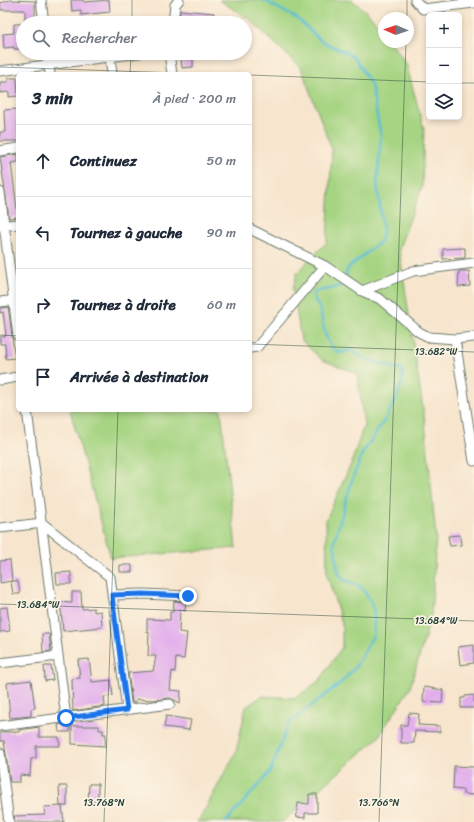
<!DOCTYPE html>
<html lang="fr">
<meta charset="utf-8">
<style>
body{margin:0;font-family:Sriracha,sans-serif;background:#f2f2f3;color:#1f2937}
.controls{position:absolute;right:12px;top:12px;display:grid;overflow:hidden;border-radius:6px;box-shadow:0 2px 6px #0003}
.controls button{width:36px;height:36px;display:grid;place-items:center;padding:0;border:0;border-bottom:1px solid #e0e1e3;background:#fff;color:#1f2937;font:20px sans-serif}
.compass{position:absolute;left:378px;top:12px;width:36px;height:36px;border-radius:50%;background:#fff;box-shadow:0 2px 6px #0003;rotate:272deg}
.stop{position:absolute;width:12px;height:12px;margin:-9px;border:3px solid #1a73e8;border-radius:50%;background:#fff}
.stop.end{background:#1a73e8;border-color:#fff;box-shadow:0 1px 4px #0008}
.list{margin:0;padding:0;list-style:none}
h2{display:flex;justify-content:space-between;align-items:center;height:52px;margin:0;padding:0 16px;font-size:17px}
h2 small{font-size:13px;font-weight:400;color:#747a83}
.list li{display:grid;grid-template-columns:26px 1fr auto;gap:12px;align-items:center;box-sizing:border-box;height:72px;padding:0 16px;border-top:1px solid #e0e1e3}
.list b{display:block;font-size:15px;white-space:nowrap}
.list em{font-size:13px;font-style:normal;color:#747a83}
.icon{flex:none;width:22px;height:22px;fill:none;stroke:currentColor;stroke-width:2;stroke-linecap:round;stroke-linejoin:round}
.map{position:relative;flex:none;width:474px;height:822px;overflow:hidden}
.search{position:absolute;background:#fff;box-shadow:0 2px 6px #0003;left:16px;top:16px;width:236px;height:44px;display:flex;align-items:center;gap:10px;box-sizing:border-box;padding:0 14px;border-radius:22px;color:#747a83;font-size:15px}
.panel{position:absolute;background:#fff;box-shadow:0 2px 6px #0003;left:16px;top:72px;width:236px;height:340px;border-radius:6px}
.map>svg:first-child{display:block}
.green{fill:#a6d482;stroke:#62885b}
.lines{fill:none;stroke-linecap:round;stroke-linejoin:round}
.stream{stroke:#58bed5;stroke-width:2.5}
.building{fill:#e1acec}
.minor-casing{stroke:#6b786a;stroke-width:11}
.minor{stroke:#fff;stroke-width:9}
.route{stroke:#1a73e8;stroke-width:5}
.ticks{fill:none;stroke:#1f3d34;stroke-width:1;stroke-opacity:0.45}
.ticks-label{font-size:10px;text-anchor:middle;fill:#1f3d34;stroke:#fcf5e5;stroke-width:3.5;stroke-linejoin:round;paint-order:stroke}
</style>
<div class="map">
<svg width="474" height="822" viewBox="0 0 474 822">
<rect width="100%" height="100%" fill="#fcf5e5"/>
<filter id="ink" filterUnits="userSpaceOnUse"><feTurbulence type="fractalNoise" baseFrequency=".025" numOctaves="2"/><feDisplacementMap in="SourceGraphic" scale="8" xChannelSelector="R" yChannelSelector="G"/><feConvolveMatrix kernelMatrix="1 2 1 2 8 2 1 2 1" color-interpolation-filters="sRGB"/></filter>
<filter id="wash" filterUnits="userSpaceOnUse"><feTurbulence type="fractalNoise" baseFrequency=".012" numOctaves="4" result="noise"/><feDisplacementMap in="SourceGraphic" scale="16" xChannelSelector="R" yChannelSelector="G"/><feGaussianBlur stdDeviation="0.9" result="paint"/><feColorMatrix in="noise" values="0 0 0 0 0 0 0 0 0 0 0 0 0 0 0 0 0 1.4 0 .05"/><feComposite in="paint" operator="in"/></filter>
<g filter="url(#wash)">
<rect width="100%" height="100%" fill="#f7e5cd"/>
<!-- green -->
<path class="green" d="M 219,0 L 352,0 C 365,11 384,24 384,42 L 390,42 L 406,63 L 424,129 L 422,187 L 399,248 L 425,422 L 436,538 L 431,616 L 410,688 L 377,739 L 282,822 L 197,822 L 202,815 L 236,752 L 246,707 L 262,696 L 296,698 L 320,680 L 342,647 L 342,623 L 327,575 L 326,520 L 351,464 L 364,425 L 357,373 L 322,360 L 301,340 L 293,289 L 297,272 L 327,242 L 332,149 L 301,68 L 249,19 Z
M 70,410 L 221,410 L 236,548 L 111,558 Z"/>
<g class="lines">
<!-- stream -->
<path class="stream" d="M 226,822 L 270,772 L 289,723 L 342,682 L 357,665 L 374,634 L 374,611 L 370,600 L 361,587 L 343,579 L 338,571 L 334,542 L 351,483 L 362,454 L 386,418 L 397,397 L 402,382 L 403,370 L 367,360 L 351,350 L 339,353 C 324,343 324,327 320,310 C 318,304 313,300 313,293 C 321,288 331,292 343,284 L 348,268 L 380,242 L 383,231 L 377,183 L 381,136 L 371,85 L 355,58 L 347,53 L 321,41 L 298,19 L 263,0"/>
</g>
<g id="blocks">
<!-- building -->
<path class="building" d="M 10,0 L 35,1 L 35,23 L 25,23 L 25,10 L 1,10 L 0,3 Z
M 71,0 L 83,0 L 84,2 L 109,0 L 110,12 L 81,15 L 81,10 L 72,11 Z
M 180,10 L 214,13 L 213,23 L 179,22 Z
M 14,24 L 23,24 L 23,49 L 14,49 L 14,47 L 4,48 L 3,34 L 14,33 Z
M 181,59 L 193,59 L 193,67 L 182,68 Z
M 8,78 L 17,78 L 18,96 L 9,97 L 9,92 L 0,93 L 0,82 L 8,82 Z
M 18,109 L 18,141 L 0,141 L 0,132 L 5,132 L 4,110 Z
M 18,154 L 18,162 L 11,163 L 18,217 L 9,218 L 0,157 Z
M 465,248 L 465,258 L 443,259 L 443,249 Z
M 459,271 L 469,271 L 470,286 L 458,287 Z
M 8,307 L 15,358 L 6,359 L 5,344 L 0,344 L 0,337 L 6,336 L 3,312 L 0,313 L 0,308 Z
M 460,535 L 461,545 L 450,546 L 448,536 Z
M 10,560 L 12,581 L 0,583 L 0,561 Z
M 120,565 L 132,565 L 132,572 L 120,572 Z
M 71,572 L 71,584 L 57,584 L 56,573 Z
M 11,581 L 18,581 L 20,594 L 13,594 Z
M 72,592 L 81,592 L 82,609 L 94,608 L 94,612 L 101,611 L 102,627 L 63,631 L 61,609 L 58,609 L 58,602 L 72,603 Z
M 174,601 L 186,602 L 185,611 L 180,609 L 179,632 L 187,633 L 184,659 L 176,658 L 175,672 L 172,671 L 170,690 L 181,691 L 180,703 L 170,698 L 153,700 L 136,699 L 136,702 L 132,702 L 128,673 L 153,671 L 156,656 L 148,656 L 149,632 L 147,632 L 147,619 L 170,620 L 170,612 L 173,612 Z
M 7,607 L 10,631 L 0,632 L 0,608 Z
M 42,634 L 49,634 L 51,651 L 43,652 Z
M 474,645 L 474,663 L 460,665 L 458,647 Z
M 89,659 L 92,682 L 111,680 L 113,696 L 104,697 L 105,706 L 73,711 L 72,679 L 80,678 L 78,660 Z
M 44,666 L 51,666 L 53,680 L 45,681 Z
M 31,680 L 35,708 L 31,709 L 31,716 L 10,718 L 7,683 Z
M 424,687 L 443,690 L 442,703 L 423,702 Z
M 474,695 L 474,708 L 461,708 L 461,698 L 465,698 L 465,696 Z
M 409,713 L 419,714 L 418,725 L 440,726 L 440,732 L 415,731 L 414,743 L 401,743 L 401,725 L 407,725 Z
M 166,716 L 191,720 L 189,730 L 164,727 Z
M 70,723 L 70,732 L 59,732 L 58,725 Z
M 72,726 L 99,726 L 99,730 L 103,730 L 103,734 L 106,734 L 105,746 L 72,744 Z
M 39,727 L 39,737 L 59,737 L 60,746 L 36,746 L 36,758 L 31,759 L 30,776 L 20,775 L 20,782 L 10,782 L 4,741 L 0,741 L 0,732 L 19,732 L 19,730 Z
M 454,766 L 474,767 L 474,795 L 463,794 L 463,790 L 453,789 Z
M 89,784 L 98,784 L 98,802 L 88,802 Z
M 59,786 L 67,786 L 67,806 L 60,806 Z
M 309,794 L 317,794 L 317,813 L 305,813 L 305,818 L 296,817 L 298,803 L 309,804 Z
M 62,806 L 64,822 L 15,822 L 14,816 L 45,815 L 44,807 Z"/>
</g>
</g>
<g filter="url(#ink)">
<use href="#blocks" fill-opacity="0" stroke="#6b786a" stroke-width="1"/>
<g class="lines">
<defs>
<path id="minor" d="M 41,0 L 44,23
M 415,0 L 423,9 L 474,3
M 173,23 L 175,5 L 179,0
M 48,53 L 50,74
M 169,53 L 172,74
M 110,57 L 112,74
M 0,71 L 139,53
M 0,151 L 18,148
M 0,192 L 18,336
M 0,226 L 18,224
M 250,229 L 325,266 L 362,291 L 380,299 L 419,332 L 429,337 L 455,339 L 474,337
M 362,291 L 413,271 L 474,263
M 0,302 L 18,300
M 455,339 L 474,461
M 250,348 L 257,347 L 325,266
M 0,380 L 18,377
M 27,410 L 66,718
M 0,528 L 42,523 L 110,577 L 127,710
M 112,595 L 143,594 L 188,596
M 0,663 L 58,656
M 0,726 L 170,704
M 0,753 L 9,822"/>
</defs>
<!-- minor casing -->
<use href="#minor" class="minor-casing"/>
<!-- minor -->
<use href="#minor" class="minor"/>
</g>
</g>
<g class="lines" filter="url(#ink)">
<!-- route -->
<path class="route" d="M 66,718 L 127,710 L 112,595 L 143,594 L 188,596"/>
</g>
<!-- ticks -->
<path class="ticks" d="M 407,18 L 407,0M 132,23 L 132,0M 0,67 L 207,74M 130,74 L 131,53M 250,75 L 429,82M 459,83 L 474,83M 0,335 L 18,336M 250,344 L 474,352M 0,604 L 474,621M 104,822 L 118,410M 379,822 L 406,42"/>
<g class="ticks-label">
<text x="436" y="355">13.682°W</text>
<text x="38" y="608">13.684°W</text>
<text x="436" y="624">13.684°W</text>
<text x="104" y="806">13.768°N</text>
<text x="379" y="806">13.766°N</text>
</g>
</svg>
<div class="controls">
<button>+</button>
<button>−</button>
<button><svg class="icon" aria-label="layers" viewBox="0 0 24 24"><path d="M12 4l9 5-9 5-9-5zM3 14l9 5 9-5"/></svg></button>
</div>
<svg class="compass" viewBox="-18 -18 36 36"><path d="M0-13l5 13h-10z" fill="#e53935"/><path d="M0 13l5-13h-10z" fill="#747a83"/></svg>
<div class="stop" style="left:66px;top:718px"></div>
<div class="stop end" style="left:188px;top:596px"></div>
<div class="search"><svg class="icon" aria-label="search" viewBox="0 0 24 24"><circle cx="10" cy="10" r="6"/><path d="M15 15l6 6"/></svg>Rechercher</div>
<section class="panel">
<h2>3 min<small>À pied · 200 m</small></h2>
<ul class="list">
<li><svg class="icon" aria-label="ahead" viewBox="0 0 24 24"><path d="M12 20V5M6 11l6-6 6 6"/></svg><div><b>Continuez</b></div><em>50 m</em></li>
<li><svg class="icon" aria-label="left" viewBox="0 0 24 24"><path d="M17 20v-9H6M10 6l-5 5 5 5"/></svg><div><b>Tournez à gauche</b></div><em>90 m</em></li>
<li><svg class="icon" aria-label="right" viewBox="0 0 24 24"><path d="M7 20v-9h11M14 6l5 5-5 5"/></svg><div><b>Tournez à droite</b></div><em>60 m</em></li>
<li><svg class="icon" aria-label="arrive" viewBox="0 0 24 24"><path d="M6 21V4h12l-3 4 3 4H6"/></svg><div><b>Arrivée à destination</b></div></li>
</ul>
</section>
</div>
